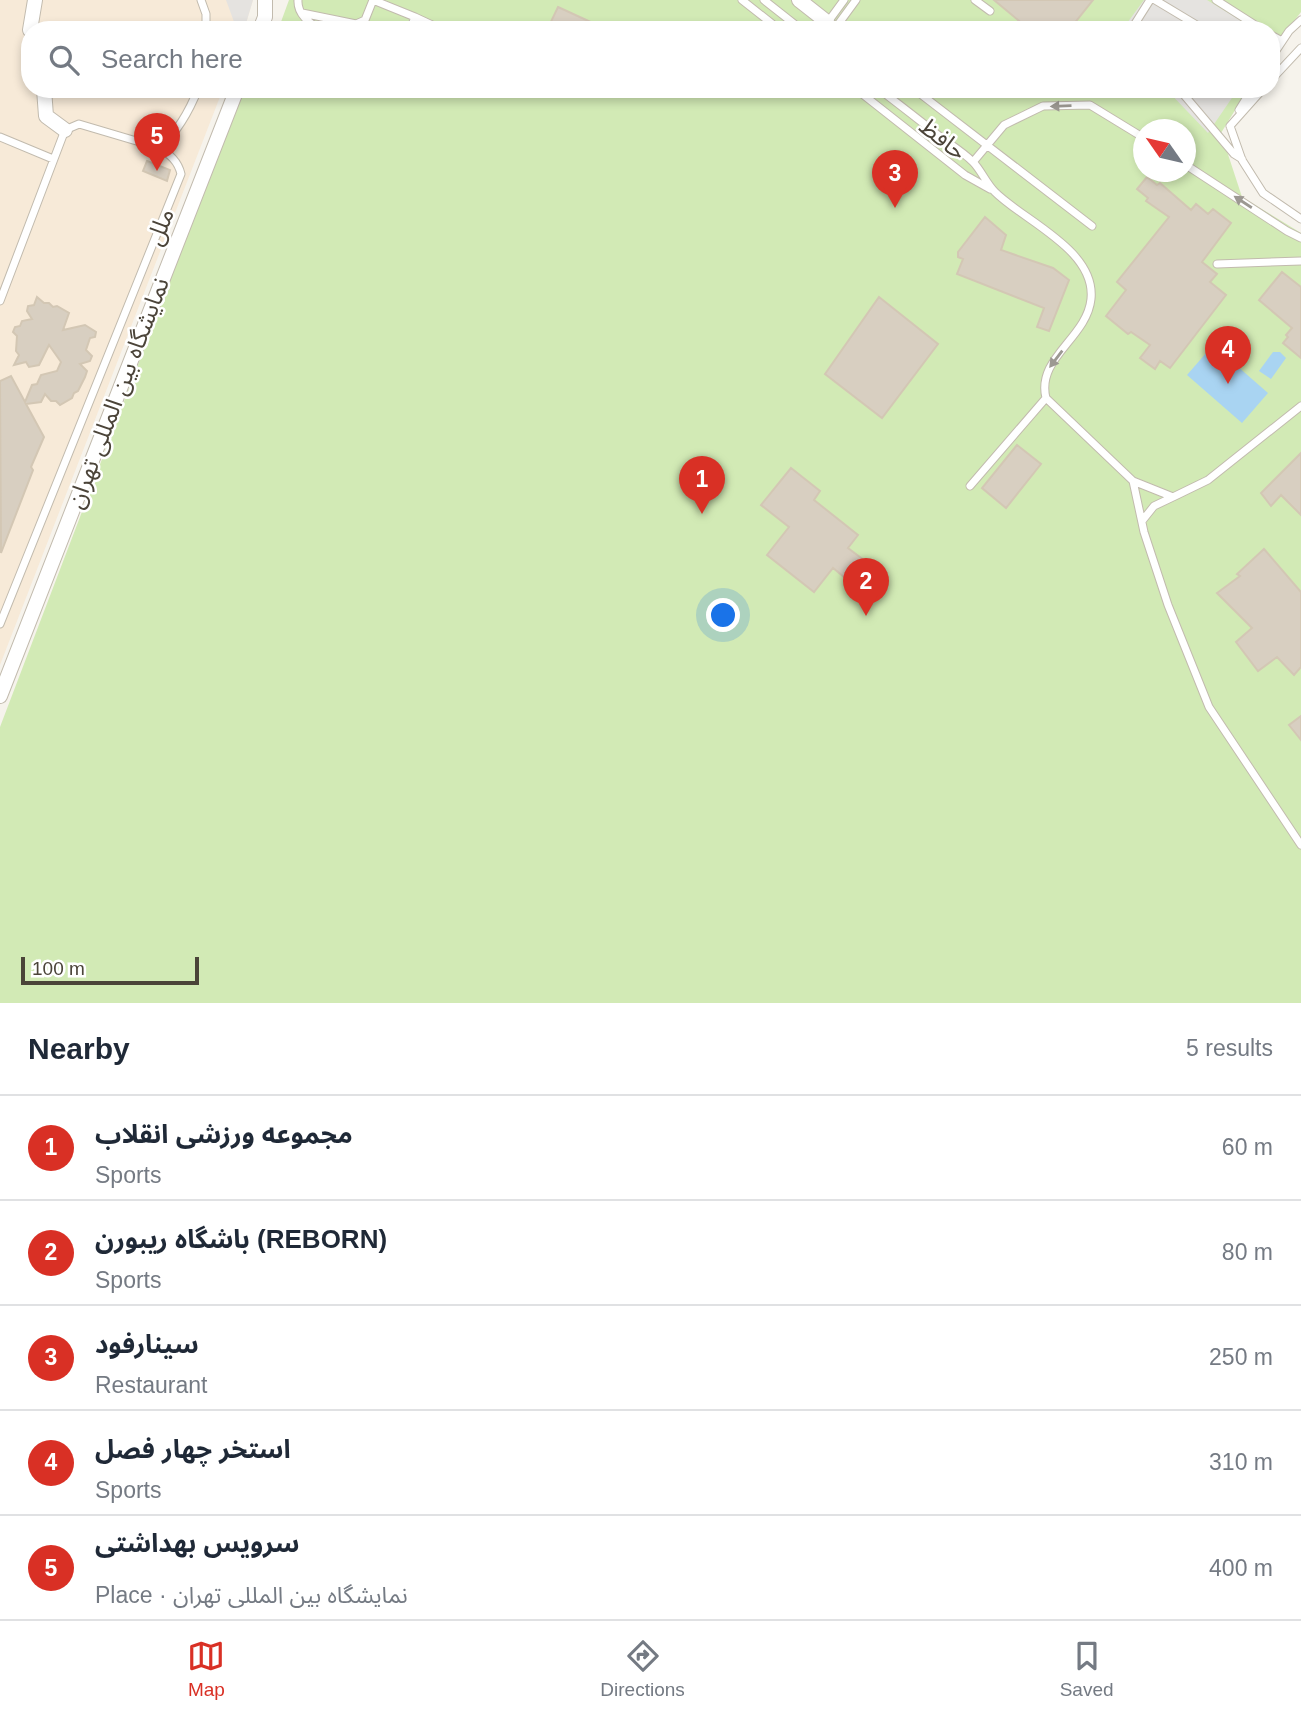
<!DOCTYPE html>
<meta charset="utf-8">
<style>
body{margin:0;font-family:Arial,"Noto Sans Arabic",sans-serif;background:#f2f2f3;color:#1f2937}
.compass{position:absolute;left:1133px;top:119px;width:63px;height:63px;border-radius:50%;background:#fff;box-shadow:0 4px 10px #0003;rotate:304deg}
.scale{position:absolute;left:21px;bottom:18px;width:178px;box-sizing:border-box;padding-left:7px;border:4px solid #4b4439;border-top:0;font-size:19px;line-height:24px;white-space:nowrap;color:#4b4439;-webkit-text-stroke:5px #fff;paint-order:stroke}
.you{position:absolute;left:724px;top:616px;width:24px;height:24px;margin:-18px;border:5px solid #fff;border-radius:50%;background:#1a73e8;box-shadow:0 0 0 10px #1a73e833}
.badge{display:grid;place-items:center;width:46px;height:46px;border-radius:50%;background:#d93025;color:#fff;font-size:23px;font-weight:700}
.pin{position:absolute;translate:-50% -58px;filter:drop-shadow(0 2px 4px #0008)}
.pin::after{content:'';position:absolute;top:37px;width:24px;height:21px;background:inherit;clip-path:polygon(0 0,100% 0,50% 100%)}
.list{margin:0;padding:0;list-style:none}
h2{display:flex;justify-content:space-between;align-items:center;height:91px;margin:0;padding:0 28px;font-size:30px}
h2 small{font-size:23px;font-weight:400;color:#747a83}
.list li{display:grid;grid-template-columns:46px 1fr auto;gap:21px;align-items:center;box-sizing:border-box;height:105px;padding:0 28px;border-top:2px solid #e0e1e3}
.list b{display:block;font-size:26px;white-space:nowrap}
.list p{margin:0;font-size:23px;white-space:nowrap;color:#747a83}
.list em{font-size:23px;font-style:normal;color:#747a83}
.icon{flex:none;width:38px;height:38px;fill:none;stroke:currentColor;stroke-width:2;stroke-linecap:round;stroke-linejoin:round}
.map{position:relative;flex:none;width:1301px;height:1003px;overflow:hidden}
.search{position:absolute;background:#fff;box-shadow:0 4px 10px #0003;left:21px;right:21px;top:21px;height:77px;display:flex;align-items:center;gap:18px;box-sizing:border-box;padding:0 24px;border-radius:28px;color:#747a83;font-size:26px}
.sheet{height:616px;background:#fff}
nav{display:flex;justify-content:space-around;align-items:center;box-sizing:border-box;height:98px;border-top:2px solid #e0e1e3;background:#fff;font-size:19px;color:#747a83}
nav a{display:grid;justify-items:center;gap:4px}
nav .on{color:#d93025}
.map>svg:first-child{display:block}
.commercial{fill:#f7ead8}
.green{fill:#d2eab5;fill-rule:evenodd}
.parking{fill:#e5e3e0}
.water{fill:#a9d4f2}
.building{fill:#d8cfc1;stroke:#d3c7b4;stroke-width:2}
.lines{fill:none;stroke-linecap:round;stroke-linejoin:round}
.lane-casing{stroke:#c2bbae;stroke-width:9}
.street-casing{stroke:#c2bbae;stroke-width:16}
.lane{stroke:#fff;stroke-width:7}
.street{stroke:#fff;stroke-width:14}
.oneway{fill:#9c9892}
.labels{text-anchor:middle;stroke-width:5;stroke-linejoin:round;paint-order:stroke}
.street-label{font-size:24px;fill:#4b4439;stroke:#fff}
</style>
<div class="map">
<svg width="1301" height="1003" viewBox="0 0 1301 1003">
<rect width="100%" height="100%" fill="#f6f3ec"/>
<!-- commercial -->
<path class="commercial" d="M 0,0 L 253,0 L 244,30 L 30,30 L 30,89 L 223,89 L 0,665 Z"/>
<!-- green -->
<path class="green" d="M 289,0 L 1301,0 L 1301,12 L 1271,51 L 1271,30 L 278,30 Z
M 243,89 L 1248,89 L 1221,133 L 1242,197 L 1301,233 L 1301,1003 L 0,1003 L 0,727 ZM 1144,130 L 1186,130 L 1186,172 L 1144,172 Z"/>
<!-- parking -->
<path class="parking" d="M 226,0 L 253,0 L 244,30 L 237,30 Z
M 1144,0 L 1207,0 L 1243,22 L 1237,30 L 1122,30 Z
M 1166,89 L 1238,89 L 1208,133 Z"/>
<!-- water -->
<path class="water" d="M 1213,345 L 1268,393 L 1242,423 L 1187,375 Z
M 1273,352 L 1280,352 L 1286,358 L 1271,379 L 1259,371 Z"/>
<!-- building -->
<path class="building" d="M 994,0 L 1093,0 L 1069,30 L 1030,30 Z
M 558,7 L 608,30 L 547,30 Z
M 147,161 L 170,170 L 167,181 L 143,171 Z
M 1147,177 L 1157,185 L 1160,183 L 1191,210 L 1196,204 L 1208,214 L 1213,209 L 1231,223 L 1202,262 L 1217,274 L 1210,282 L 1226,295 L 1170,368 L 1160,361 L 1155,369 L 1140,358 L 1150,345 L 1131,332 L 1128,334 L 1106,316 L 1126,290 L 1117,282 L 1169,217 L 1146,201 L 1148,198 L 1137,189 Z
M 985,217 L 1006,235 L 1001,250 L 1053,268 L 1069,280 L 1049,331 L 1037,327 L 1044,308 L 957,274 L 963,259 L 958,257 L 958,252 Z
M 1282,272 L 1301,287 L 1301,358 L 1283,343 L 1288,337 L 1286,335 L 1292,328 L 1259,300 Z
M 37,297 L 44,303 L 49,303 L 53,307 L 57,306 L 69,313 L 63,330 L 85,325 L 96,332 L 95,337 L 90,338 L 86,350 L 92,356 L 90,361 L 80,364 L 87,371 L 85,377 L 78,391 L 74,393 L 72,398 L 60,405 L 56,401 L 51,401 L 45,394 L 41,402 L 26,404 L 44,437 L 31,467 L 33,470 L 1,553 L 0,381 L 11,376 L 25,402 L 32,385 L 37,384 L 41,375 L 57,371 L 61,362 L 49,345 L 39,365 L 29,367 L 26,362 L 14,365 L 19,355 L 16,351 L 17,336 L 13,332 L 15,327 L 20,326 L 22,321 L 32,319 L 27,311 L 28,306 L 34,305 Z
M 879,297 L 938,344 L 882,418 L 825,374 Z
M 1017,445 L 1041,464 L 1006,508 L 982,488 Z
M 1301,453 L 1301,515 L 1281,495 L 1271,506 L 1261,493 Z
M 791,468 L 820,491 L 814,500 L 858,535 L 848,548 L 865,561 L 849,581 L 833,568 L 814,592 L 767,555 L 789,527 L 761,505 Z
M 1264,549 L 1301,592 L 1301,667 L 1294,675 L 1277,657 L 1258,671 L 1236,642 L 1252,628 L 1217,593 L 1240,576 L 1237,574 Z
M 1301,716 L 1301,740 L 1289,725 Z"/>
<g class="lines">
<defs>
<path id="lane" d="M 201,0 L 206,14 L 206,30
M 298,0 C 297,15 310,23 321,30
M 373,0 L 415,17 L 410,30
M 742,0 L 780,30
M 764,0 L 802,30
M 975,0 L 990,11
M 1155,0 L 1205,30
M 1216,0 L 1263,30
M 302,13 L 356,24 L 365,20 L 373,0
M 415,17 L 443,30
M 822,30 L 844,0
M 834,30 L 856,0
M 1131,30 L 1150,0
M 1271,35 L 1282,41
M 1271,58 L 1289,31 L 1301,20
M 1271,80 L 1301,48
M 856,89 L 965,175 L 990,189
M 879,89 C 901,106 922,122 943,139 C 953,146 964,153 973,162 C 981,170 986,183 995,192 C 1024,221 1096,250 1091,299 C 1087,338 1036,358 1046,398 L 1133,481 L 1173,497 L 1208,480 L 1301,406
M 914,89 L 1092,226
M 1179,89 L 1234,154 L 1242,159
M 1239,110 L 1252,89
M 1230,126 L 1242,160 L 1263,193 L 1301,219
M 1230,126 L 1263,89
M 0,137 L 53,159
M 973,162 L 1004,125 L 1043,106 L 1090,105 L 1144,138
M 1186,165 L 1287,231 L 1301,238
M 1217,264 L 1301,261
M 0,301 L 65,130 L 79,124 L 160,148 C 178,131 189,112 198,89
M 1133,481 L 1144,532 L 1168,605 L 1209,707 L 1301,845
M 970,486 L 1046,398
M 1142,521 L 1154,506 L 1173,497
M 0,624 L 181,174 C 178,161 170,155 160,148"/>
<path id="street" d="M 799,0 L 827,22
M 30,30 L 35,0
M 260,30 L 265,17 L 265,0
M 44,89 L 46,116 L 65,130
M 0,696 L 237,89"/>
</defs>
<!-- lane casing -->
<use href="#lane" class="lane-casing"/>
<!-- street casing -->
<use href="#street" class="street-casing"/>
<!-- lane -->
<use href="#lane" class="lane"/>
<!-- street -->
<use href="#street" class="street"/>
</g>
<!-- one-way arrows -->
<defs><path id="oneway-solid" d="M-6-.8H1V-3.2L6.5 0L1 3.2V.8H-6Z" transform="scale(1.75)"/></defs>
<g class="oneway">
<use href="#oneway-solid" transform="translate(1061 106) rotate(178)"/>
<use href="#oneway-solid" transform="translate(1243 202) rotate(-147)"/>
<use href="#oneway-solid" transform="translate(1056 359) rotate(127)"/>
</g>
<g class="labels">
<!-- street labels -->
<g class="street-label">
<text transform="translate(943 139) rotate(38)" y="8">حافظ</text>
<text transform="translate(160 227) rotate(-68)" y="8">ملل</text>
<text transform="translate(118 393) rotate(-69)" y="8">نمایشگاه بین المللی تهران</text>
</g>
</g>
</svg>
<svg class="compass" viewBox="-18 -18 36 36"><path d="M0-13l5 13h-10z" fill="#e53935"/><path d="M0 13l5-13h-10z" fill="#747a83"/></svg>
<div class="scale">100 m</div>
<div class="you"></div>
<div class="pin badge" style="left:702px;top:514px">1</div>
<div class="pin badge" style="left:866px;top:616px">2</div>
<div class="pin badge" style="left:895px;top:208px">3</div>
<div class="pin badge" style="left:1228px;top:384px">4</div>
<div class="pin badge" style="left:157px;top:171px">5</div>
<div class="search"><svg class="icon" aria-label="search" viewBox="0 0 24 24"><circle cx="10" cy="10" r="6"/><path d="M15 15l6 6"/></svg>Search here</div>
</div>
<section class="sheet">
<h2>Nearby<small>5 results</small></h2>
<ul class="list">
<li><span class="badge">1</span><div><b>مجموعه ورزشی انقلاب</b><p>Sports</p></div><em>60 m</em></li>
<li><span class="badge">2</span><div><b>باشگاه ریبورن (REBORN)</b><p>Sports</p></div><em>80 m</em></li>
<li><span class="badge">3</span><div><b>سینارفود</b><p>Restaurant</p></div><em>250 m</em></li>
<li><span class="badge">4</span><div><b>استخر چهار فصل</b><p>Sports</p></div><em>310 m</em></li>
<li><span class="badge">5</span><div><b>سرویس بهداشتی</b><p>Place · نمایشگاه بین المللی تهران</p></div><em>400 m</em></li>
</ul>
</section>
<nav>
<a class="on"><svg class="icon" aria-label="map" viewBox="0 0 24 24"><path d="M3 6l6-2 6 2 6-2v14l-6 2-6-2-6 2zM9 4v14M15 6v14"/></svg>Map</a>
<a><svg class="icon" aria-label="directions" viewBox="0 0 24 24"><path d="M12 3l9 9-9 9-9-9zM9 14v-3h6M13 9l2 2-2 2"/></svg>Directions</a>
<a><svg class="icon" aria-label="saved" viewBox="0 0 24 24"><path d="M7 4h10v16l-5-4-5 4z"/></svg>Saved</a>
</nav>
